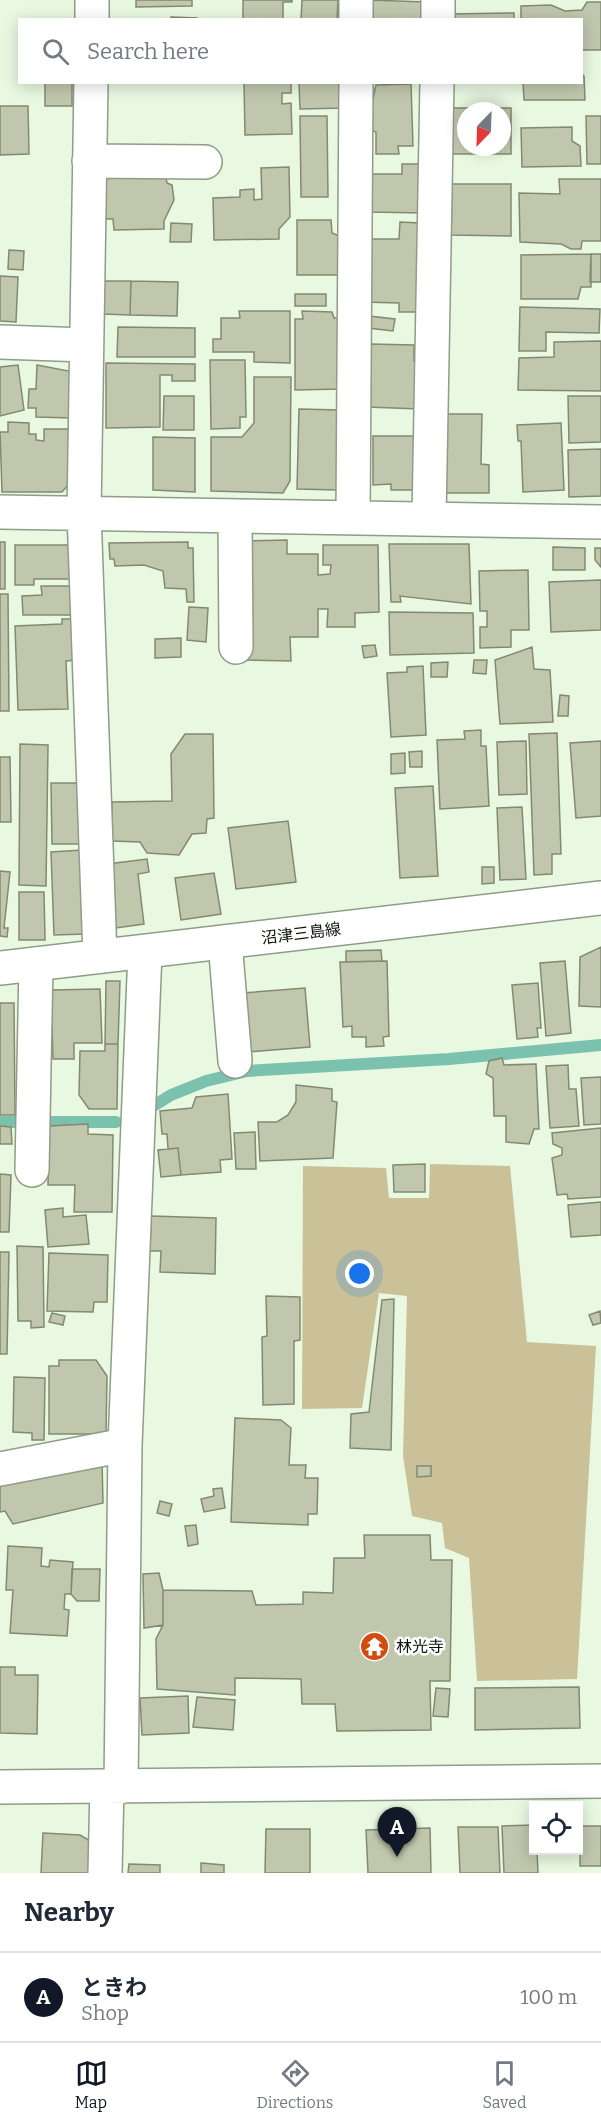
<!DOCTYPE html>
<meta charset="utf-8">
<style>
body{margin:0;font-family:Bitter,"Noto Sans JP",serif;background:#f2f2f3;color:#1f2937}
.controls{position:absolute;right:18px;bottom:18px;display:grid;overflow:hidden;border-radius:0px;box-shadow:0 3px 15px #0003}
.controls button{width:54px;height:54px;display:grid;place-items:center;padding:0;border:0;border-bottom:2px solid #e0e1e3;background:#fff;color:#1f2937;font:30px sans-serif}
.compass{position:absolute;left:457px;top:102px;width:54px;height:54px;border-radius:50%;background:#fff;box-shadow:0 3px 15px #0003;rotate:203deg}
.you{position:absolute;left:360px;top:1274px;width:21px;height:21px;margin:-15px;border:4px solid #fff;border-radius:50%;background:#1a73e8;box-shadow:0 0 0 9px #1a73e833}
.badge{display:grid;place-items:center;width:39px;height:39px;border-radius:50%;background:#111827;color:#fff;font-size:20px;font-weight:700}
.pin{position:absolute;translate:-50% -50px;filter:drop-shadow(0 2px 3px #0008)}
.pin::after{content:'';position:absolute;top:32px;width:21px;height:18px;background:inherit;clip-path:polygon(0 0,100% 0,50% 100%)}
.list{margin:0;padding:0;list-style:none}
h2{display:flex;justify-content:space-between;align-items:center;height:78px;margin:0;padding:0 24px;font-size:26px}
h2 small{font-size:20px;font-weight:400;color:#747a83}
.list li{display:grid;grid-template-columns:39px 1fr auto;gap:18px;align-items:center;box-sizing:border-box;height:90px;padding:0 24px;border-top:2px solid #e0e1e3}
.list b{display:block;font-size:22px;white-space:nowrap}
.list p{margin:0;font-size:20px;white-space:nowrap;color:#747a83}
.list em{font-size:20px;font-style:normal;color:#747a83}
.icon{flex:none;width:33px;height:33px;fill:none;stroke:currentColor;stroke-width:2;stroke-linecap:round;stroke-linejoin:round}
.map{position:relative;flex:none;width:601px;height:1873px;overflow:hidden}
.search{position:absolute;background:#fff;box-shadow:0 3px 15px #0003;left:18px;right:18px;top:18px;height:66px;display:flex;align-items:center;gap:15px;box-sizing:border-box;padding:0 21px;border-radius:0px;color:#747a83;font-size:22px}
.sheet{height:168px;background:#fff}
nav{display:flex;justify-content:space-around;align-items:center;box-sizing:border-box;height:84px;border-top:2px solid #e0e1e3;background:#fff;font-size:16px;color:#747a83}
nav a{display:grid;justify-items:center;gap:3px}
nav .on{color:#111827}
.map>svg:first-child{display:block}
.green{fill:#cac198}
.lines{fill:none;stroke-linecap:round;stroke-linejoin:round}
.stream{stroke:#7ac2ae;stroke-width:12}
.building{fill:#c1c7ad;stroke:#848971;stroke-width:1.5;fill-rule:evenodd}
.minor-casing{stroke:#8e9d87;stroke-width:36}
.major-casing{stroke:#8e9d87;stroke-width:36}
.minor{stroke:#fff;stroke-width:33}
.major{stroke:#fff;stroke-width:33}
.labels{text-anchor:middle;stroke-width:5;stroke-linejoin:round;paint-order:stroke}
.street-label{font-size:16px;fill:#0d130b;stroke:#fff}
.poi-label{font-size:16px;fill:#0d130b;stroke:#fff;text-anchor:start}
</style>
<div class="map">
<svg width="601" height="1873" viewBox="0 0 601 1873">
<rect width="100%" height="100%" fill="#e8f8e1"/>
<!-- green -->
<path class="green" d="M 430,1164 L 510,1166 L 527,1342 L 596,1346 L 577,1679 L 477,1681 L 469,1558 L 445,1548 L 442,1523 L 412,1516 L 403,1456 L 407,1296 L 379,1293 L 362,1408 L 302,1409 L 303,1166 L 386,1168 L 389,1198 L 429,1198 Z"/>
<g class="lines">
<!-- stream -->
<path class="stream" d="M 155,1105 L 171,1095 L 206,1081 L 247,1071 L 449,1059 L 601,1045
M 0,1122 L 116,1122"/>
</g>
<!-- building -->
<path class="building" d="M 136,0 L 192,0 L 192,6 L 136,7 Z
M 243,0 L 292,0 L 292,2 L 283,2 L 283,20 L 243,20 Z
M 302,0 L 338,0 L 337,20 L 301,20 Z
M 368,0 L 427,2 L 427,20 L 365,20 Z
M 587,2 L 601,2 L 601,50 L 582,50 L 582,20 L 521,20 L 521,6 L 551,5 L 565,11 L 582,10 Z
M 514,13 L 514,20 L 450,20 L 449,14 Z
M 171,17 L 197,18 L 197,20 L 171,20 Z
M 582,74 L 584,76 L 585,100 L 524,100 L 523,82 L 582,82 Z
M 45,82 L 72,82 L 72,106 L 45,106 Z
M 244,82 L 291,82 L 291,93 L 282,93 L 282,104 L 291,103 L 292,134 L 245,135 Z
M 299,82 L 343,82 L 344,108 L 300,109 Z
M 411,84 L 413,146 L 398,146 L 399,154 L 376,154 L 376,132 L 370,130 L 369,117 L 376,85 Z
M 0,106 L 28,106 L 29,154 L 0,155 Z
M 450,108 L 511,108 L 511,154 L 450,154 ZM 466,111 L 502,111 L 502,147 L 466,147 Z
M 300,116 L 327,116 L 328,197 L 301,197 Z
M 586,116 L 601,116 L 601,164 L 587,164 Z
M 572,127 L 572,141 L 580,146 L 581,166 L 522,167 L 521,128 Z
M 402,164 L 425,164 L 424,213 L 367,212 L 368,174 L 402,174 Z
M 289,167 L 290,217 L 279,229 L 279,239 L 214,240 L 213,198 L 240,197 L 240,190 L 254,189 L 254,200 L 262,199 L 261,168 Z
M 165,173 L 167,183 L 172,185 L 174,200 L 164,221 L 164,229 L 114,230 L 113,219 L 106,219 L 106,174 Z
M 559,179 L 601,179 L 601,241 L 582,241 L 581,249 L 571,249 L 561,244 L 520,242 L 519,193 L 560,194 Z
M 452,184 L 511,184 L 511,236 L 451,235 Z
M 297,220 L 331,220 L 332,233 L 344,238 L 344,275 L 297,275 Z
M 400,222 L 420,223 L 419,312 L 399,312 L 399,303 L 364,302 L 365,239 L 399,239 Z
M 171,223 L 192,224 L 191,242 L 170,242 Z
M 9,250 L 24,251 L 23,270 L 8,269 Z
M 591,254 L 591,287 L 581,287 L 578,299 L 521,299 L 521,255 Z
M 591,254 L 601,254 L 601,282 L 590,282 Z
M 0,276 L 18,277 L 16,322 L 0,321 Z
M 103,281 L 131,281 L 130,315 L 103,314 Z
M 131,281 L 178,282 L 177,316 L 130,315 Z
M 295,294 L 326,294 L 326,306 L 295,306 Z
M 520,307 L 600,309 L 599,333 L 546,332 L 546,351 L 519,351 Z
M 239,311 L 290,311 L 290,363 L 254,362 L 254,352 L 213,352 L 213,339 L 221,339 L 221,318 L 240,318 Z
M 302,311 L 332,312 L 334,318 L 340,318 L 341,389 L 295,390 L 295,319 L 303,319 Z
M 369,316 L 395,319 L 393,331 L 368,328 Z
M 118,327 L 195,328 L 195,357 L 117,357 Z
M 601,341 L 601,391 L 518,390 L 519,358 L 554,357 L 554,342 Z
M 370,344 L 414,345 L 414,361 L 422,362 L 420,409 L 367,407 Z
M 210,360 L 245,360 L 246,417 L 240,417 L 240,428 L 211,429 Z
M 106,363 L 195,364 L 195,381 L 172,381 L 172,375 L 160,375 L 160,427 L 106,428 Z
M 18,365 L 24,410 L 0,416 L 0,367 Z
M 37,365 L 74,372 L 71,418 L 36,417 L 36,408 L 28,408 L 29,389 L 36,389 Z
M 254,377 L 291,377 L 290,481 L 283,493 L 211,491 L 211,437 L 242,437 L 254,423 Z
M 164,396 L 194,396 L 194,430 L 163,430 Z
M 568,396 L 601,396 L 601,442 L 569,443 Z
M 299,409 L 340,410 L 337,490 L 297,489 Z
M 442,414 L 482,414 L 481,464 L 489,465 L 489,493 L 442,493 Z
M 8,422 L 29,423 L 29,434 L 36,434 L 36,440 L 44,441 L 44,429 L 74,429 L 73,479 L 62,492 L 2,492 L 0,432 L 8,432 Z
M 561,423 L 564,490 L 523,492 L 521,441 L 518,441 L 517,425 Z
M 373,436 L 417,436 L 417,490 L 391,490 L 391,484 L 373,485 Z
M 153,437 L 195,438 L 195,492 L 153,490 Z
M 601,449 L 601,496 L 569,497 L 568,450 Z
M 287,540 L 287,554 L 318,554 L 318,575 L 330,574 L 331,565 L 323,565 L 323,545 L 378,545 L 379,612 L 355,613 L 355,627 L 327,627 L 328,609 L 318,609 L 318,637 L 290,637 L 291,661 L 244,660 L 243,541 Z
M 0,542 L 5,542 L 5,589 L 0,589 Z
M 188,542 L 188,548 L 193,548 L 194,602 L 187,602 L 186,589 L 165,588 L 163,571 L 144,565 L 115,566 L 114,559 L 110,559 L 109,543 Z
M 389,544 L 469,544 L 471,604 L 400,596 L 401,602 L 391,602 Z
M 15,545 L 72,545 L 73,579 L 34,579 L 34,585 L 15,585 Z
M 553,547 L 585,548 L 585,570 L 553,570 Z
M 595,548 L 601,548 L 601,567 L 595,560 Z
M 528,570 L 529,630 L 511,630 L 511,647 L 480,648 L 480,627 L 487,627 L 487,611 L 480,611 L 479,571 Z
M 601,580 L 601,630 L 551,632 L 549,582 Z
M 41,586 L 76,586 L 76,615 L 23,615 L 22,596 L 42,595 Z
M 0,594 L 8,594 L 9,711 L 0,711 Z
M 189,607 L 208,608 L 206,642 L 187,640 Z
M 389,612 L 473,613 L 474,653 L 390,655 Z
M 62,619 L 76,619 L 77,660 L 66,661 L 68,709 L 18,710 L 15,626 L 62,624 Z
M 181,638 L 181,657 L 155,658 L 155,639 Z
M 375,645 L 377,656 L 364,658 L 362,646 Z
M 532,647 L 534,669 L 550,670 L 553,722 L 500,724 L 495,660 Z
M 474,660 L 487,660 L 486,674 L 473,673 Z
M 448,662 L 447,677 L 431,677 L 431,663 Z
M 423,666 L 426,735 L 391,737 L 387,673 L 407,672 L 407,667 Z
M 560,695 L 569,696 L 568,716 L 558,716 Z
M 481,730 L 481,746 L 486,746 L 489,806 L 440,809 L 437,740 L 465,739 L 464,731 Z
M 557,733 L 561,854 L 552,854 L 552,874 L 534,875 L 529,734 Z
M 185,734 L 213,734 L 214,818 L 207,819 L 206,833 L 192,834 L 179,855 L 147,853 L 140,842 L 112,841 L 112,802 L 172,801 L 171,754 Z
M 526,741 L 527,794 L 499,795 L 497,742 Z
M 601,741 L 601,816 L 576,818 L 570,743 Z
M 20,744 L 48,745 L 46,886 L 19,885 Z
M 422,751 L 422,767 L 410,767 L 409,752 Z
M 405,753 L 405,773 L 391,774 L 391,754 Z
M 0,757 L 10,757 L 11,822 L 0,822 Z
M 51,783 L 82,783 L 83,844 L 52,844 Z
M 433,786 L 438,876 L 400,878 L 395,788 Z
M 522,807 L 526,879 L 500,880 L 497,808 Z
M 288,821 L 296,882 L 236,889 L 228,828 Z
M 82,850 L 86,934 L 54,935 L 51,852 Z
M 147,859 L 149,872 L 138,874 L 144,924 L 116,928 L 108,864 Z
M 482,867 L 494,867 L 494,883 L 482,884 Z
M 0,871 L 10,872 L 4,928 L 8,928 L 7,937 L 0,936 Z
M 214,873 L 221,914 L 181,920 L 175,878 Z
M 19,892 L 44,892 L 45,940 L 19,940 Z
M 601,947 L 601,1007 L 579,1006 L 580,957 Z
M 381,950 L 382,961 L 346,962 L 346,951 Z
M 387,961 L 389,1036 L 383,1037 L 384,1046 L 366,1047 L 366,1037 L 352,1037 L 352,1026 L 343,1027 L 340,962 Z
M 565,961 L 571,1033 L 546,1036 L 540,963 Z
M 106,981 L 120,981 L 118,1044 L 105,1044 Z
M 538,983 L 541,1028 L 537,1028 L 538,1037 L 517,1039 L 512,985 Z
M 305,988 L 310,1047 L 248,1052 L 243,993 Z
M 100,989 L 102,1043 L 74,1043 L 74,1059 L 53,1059 L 51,990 Z
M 0,1003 L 14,1003 L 15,1115 L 0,1115 Z
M 105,1044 L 118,1044 L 117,1109 L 89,1109 L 79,1095 L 80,1051 L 105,1051 Z
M 502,1058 L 504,1065 L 536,1064 L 539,1129 L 534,1129 L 529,1144 L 506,1142 L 506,1116 L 494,1116 L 493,1078 L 486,1074 L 489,1061 Z
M 568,1065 L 569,1089 L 576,1089 L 579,1126 L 550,1128 L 546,1066 Z
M 601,1077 L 601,1124 L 584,1125 L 581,1078 Z
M 296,1085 L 332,1089 L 332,1101 L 337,1102 L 333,1158 L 260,1161 L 258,1122 L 277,1122 L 288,1115 L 296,1102 Z
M 228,1094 L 232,1159 L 220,1160 L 221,1172 L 181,1175 L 178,1148 L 168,1149 L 167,1134 L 162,1134 L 160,1111 L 192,1108 L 196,1097 Z
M 88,1124 L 88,1134 L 113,1135 L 112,1212 L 74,1212 L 75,1185 L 48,1185 L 49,1126 Z
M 0,1126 L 11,1127 L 12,1144 L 0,1144 Z
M 601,1128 L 601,1197 L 568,1199 L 567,1194 L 557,1195 L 552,1158 L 562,1155 L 562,1148 L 553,1144 L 552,1133 Z
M 255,1132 L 256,1169 L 236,1169 L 234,1133 Z
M 178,1148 L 181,1175 L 161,1177 L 158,1150 Z
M 425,1164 L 425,1192 L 394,1192 L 393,1165 Z
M 0,1174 L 11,1175 L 9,1232 L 0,1232 Z
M 601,1202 L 601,1235 L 571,1237 L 568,1205 Z
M 63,1208 L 63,1217 L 86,1215 L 89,1244 L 48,1247 L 45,1210 Z
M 151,1216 L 216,1218 L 215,1274 L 160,1272 L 161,1251 L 150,1251 Z
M 17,1246 L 43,1247 L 44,1327 L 31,1328 L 31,1321 L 18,1321 Z
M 0,1252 L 9,1252 L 7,1354 L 0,1354 Z
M 49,1253 L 108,1255 L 107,1302 L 94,1302 L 93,1312 L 47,1311 Z
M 266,1296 L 300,1297 L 300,1340 L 294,1341 L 294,1404 L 263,1405 L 262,1337 L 267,1336 Z
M 394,1299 L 391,1450 L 350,1448 L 351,1414 L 369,1412 L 382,1300 Z
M 600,1311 L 601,1323 L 593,1325 L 589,1315 Z
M 52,1313 L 65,1316 L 63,1325 L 49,1322 Z
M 59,1360 L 96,1360 L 107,1376 L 106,1434 L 49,1434 L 49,1366 L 59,1366 Z
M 14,1377 L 45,1378 L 44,1440 L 32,1440 L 32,1433 L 13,1432 Z
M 235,1418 L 281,1420 L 291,1428 L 289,1465 L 306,1465 L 305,1478 L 318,1478 L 317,1514 L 308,1514 L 308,1525 L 231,1522 Z
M 102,1461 L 103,1503 L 13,1524 L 5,1511 L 0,1512 L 0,1484 Z
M 417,1466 L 431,1466 L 431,1476 L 417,1477 Z
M 222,1488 L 225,1508 L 204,1512 L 201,1499 L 214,1496 L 213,1489 Z
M 160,1501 L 172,1504 L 169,1516 L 157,1513 Z
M 196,1525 L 198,1544 L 188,1546 L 185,1526 Z
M 364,1535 L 430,1535 L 431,1560 L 452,1560 L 450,1681 L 430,1681 L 431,1730 L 337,1731 L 335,1704 L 302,1704 L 301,1679 L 235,1678 L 235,1695 L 157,1689 L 156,1639 L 163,1625 L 163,1590 L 252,1591 L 256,1605 L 303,1604 L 303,1592 L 333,1593 L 334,1558 L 365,1558 Z
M 8,1546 L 42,1548 L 41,1566 L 49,1567 L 50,1560 L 73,1562 L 71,1594 L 65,1594 L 64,1609 L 69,1610 L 67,1636 L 10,1633 L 13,1590 L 6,1590 Z
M 72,1569 L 100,1569 L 99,1601 L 77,1601 L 71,1594 Z
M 159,1573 L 163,1590 L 163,1625 L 144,1628 L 143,1574 Z
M 0,1667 L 15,1667 L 15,1675 L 38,1675 L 37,1734 L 0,1733 Z
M 579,1687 L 580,1728 L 475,1730 L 475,1688 Z
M 436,1688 L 450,1689 L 448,1717 L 433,1716 Z
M 188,1696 L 189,1733 L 142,1735 L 140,1698 Z
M 197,1697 L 235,1700 L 233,1730 L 193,1727 Z
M 534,1825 L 534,1850 L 537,1850 L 538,1873 L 504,1873 L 502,1826 Z
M 580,1826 L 601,1826 L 601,1866 L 580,1866 Z
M 458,1827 L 498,1827 L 500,1873 L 460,1873 Z
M 430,1828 L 431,1873 L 368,1873 L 366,1830 Z
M 266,1829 L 310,1829 L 310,1873 L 265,1873 Z
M 43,1833 L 80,1835 L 92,1842 L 90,1873 L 41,1873 Z
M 201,1863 L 224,1865 L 224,1873 L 201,1873 Z
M 129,1864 L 160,1865 L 160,1873 L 128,1873 Z"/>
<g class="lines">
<defs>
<path id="minor" d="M 92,20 L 92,0
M 356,20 L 356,0
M 438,20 L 438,0
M 91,82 L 84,513 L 100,956
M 89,161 L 205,162
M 0,342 L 86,345
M 0,512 L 601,522
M 235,516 L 236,647
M 353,518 L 356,82
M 429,519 L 437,82
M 225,942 L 235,1061
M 32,1170 L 36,964
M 0,1469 L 125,1445
M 0,1787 L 601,1781
M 121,1787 L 125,1445 L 145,952
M 105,1873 L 107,1786"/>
<path id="major" d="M 0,968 L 601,898"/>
</defs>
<!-- minor casing -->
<use href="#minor" class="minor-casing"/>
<!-- major casing -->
<use href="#major" class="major-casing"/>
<!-- minor -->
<use href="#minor" class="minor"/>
<!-- major -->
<use href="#major" class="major"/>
</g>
<!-- icons -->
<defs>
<symbol id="temple-disc" viewBox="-11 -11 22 22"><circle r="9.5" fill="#d24c0e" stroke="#fff"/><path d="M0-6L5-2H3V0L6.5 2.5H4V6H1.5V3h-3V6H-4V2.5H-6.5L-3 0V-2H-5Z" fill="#fff"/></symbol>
</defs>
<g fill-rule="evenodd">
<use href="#temple-disc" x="358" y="1630" width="33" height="33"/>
</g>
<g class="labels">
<!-- street labels -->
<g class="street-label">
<text transform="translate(301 933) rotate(-7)" y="6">沼津三島線</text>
</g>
<!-- poi labels -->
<g class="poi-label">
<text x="396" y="1652">林光寺</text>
</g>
</g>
</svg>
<div class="controls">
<button><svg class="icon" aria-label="locate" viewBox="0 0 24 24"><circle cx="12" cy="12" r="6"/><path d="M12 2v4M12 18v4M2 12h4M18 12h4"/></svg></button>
</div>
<svg class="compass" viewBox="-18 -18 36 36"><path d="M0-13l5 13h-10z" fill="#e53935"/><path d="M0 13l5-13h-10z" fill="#747a83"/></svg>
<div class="you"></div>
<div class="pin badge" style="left:397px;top:1857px">A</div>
<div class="search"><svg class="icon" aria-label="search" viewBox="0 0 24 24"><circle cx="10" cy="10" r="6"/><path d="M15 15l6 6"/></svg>Search here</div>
</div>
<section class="sheet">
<h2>Nearby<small></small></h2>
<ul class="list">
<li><span class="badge">A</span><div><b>ときわ</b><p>Shop</p></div><em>100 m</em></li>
</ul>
</section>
<nav>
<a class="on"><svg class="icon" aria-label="map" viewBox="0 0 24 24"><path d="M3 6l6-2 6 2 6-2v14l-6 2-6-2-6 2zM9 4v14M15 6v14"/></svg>Map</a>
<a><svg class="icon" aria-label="directions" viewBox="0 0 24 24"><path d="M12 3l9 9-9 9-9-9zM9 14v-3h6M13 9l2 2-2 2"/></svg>Directions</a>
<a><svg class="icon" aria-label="saved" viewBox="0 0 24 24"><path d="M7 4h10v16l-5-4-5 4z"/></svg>Saved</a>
</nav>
